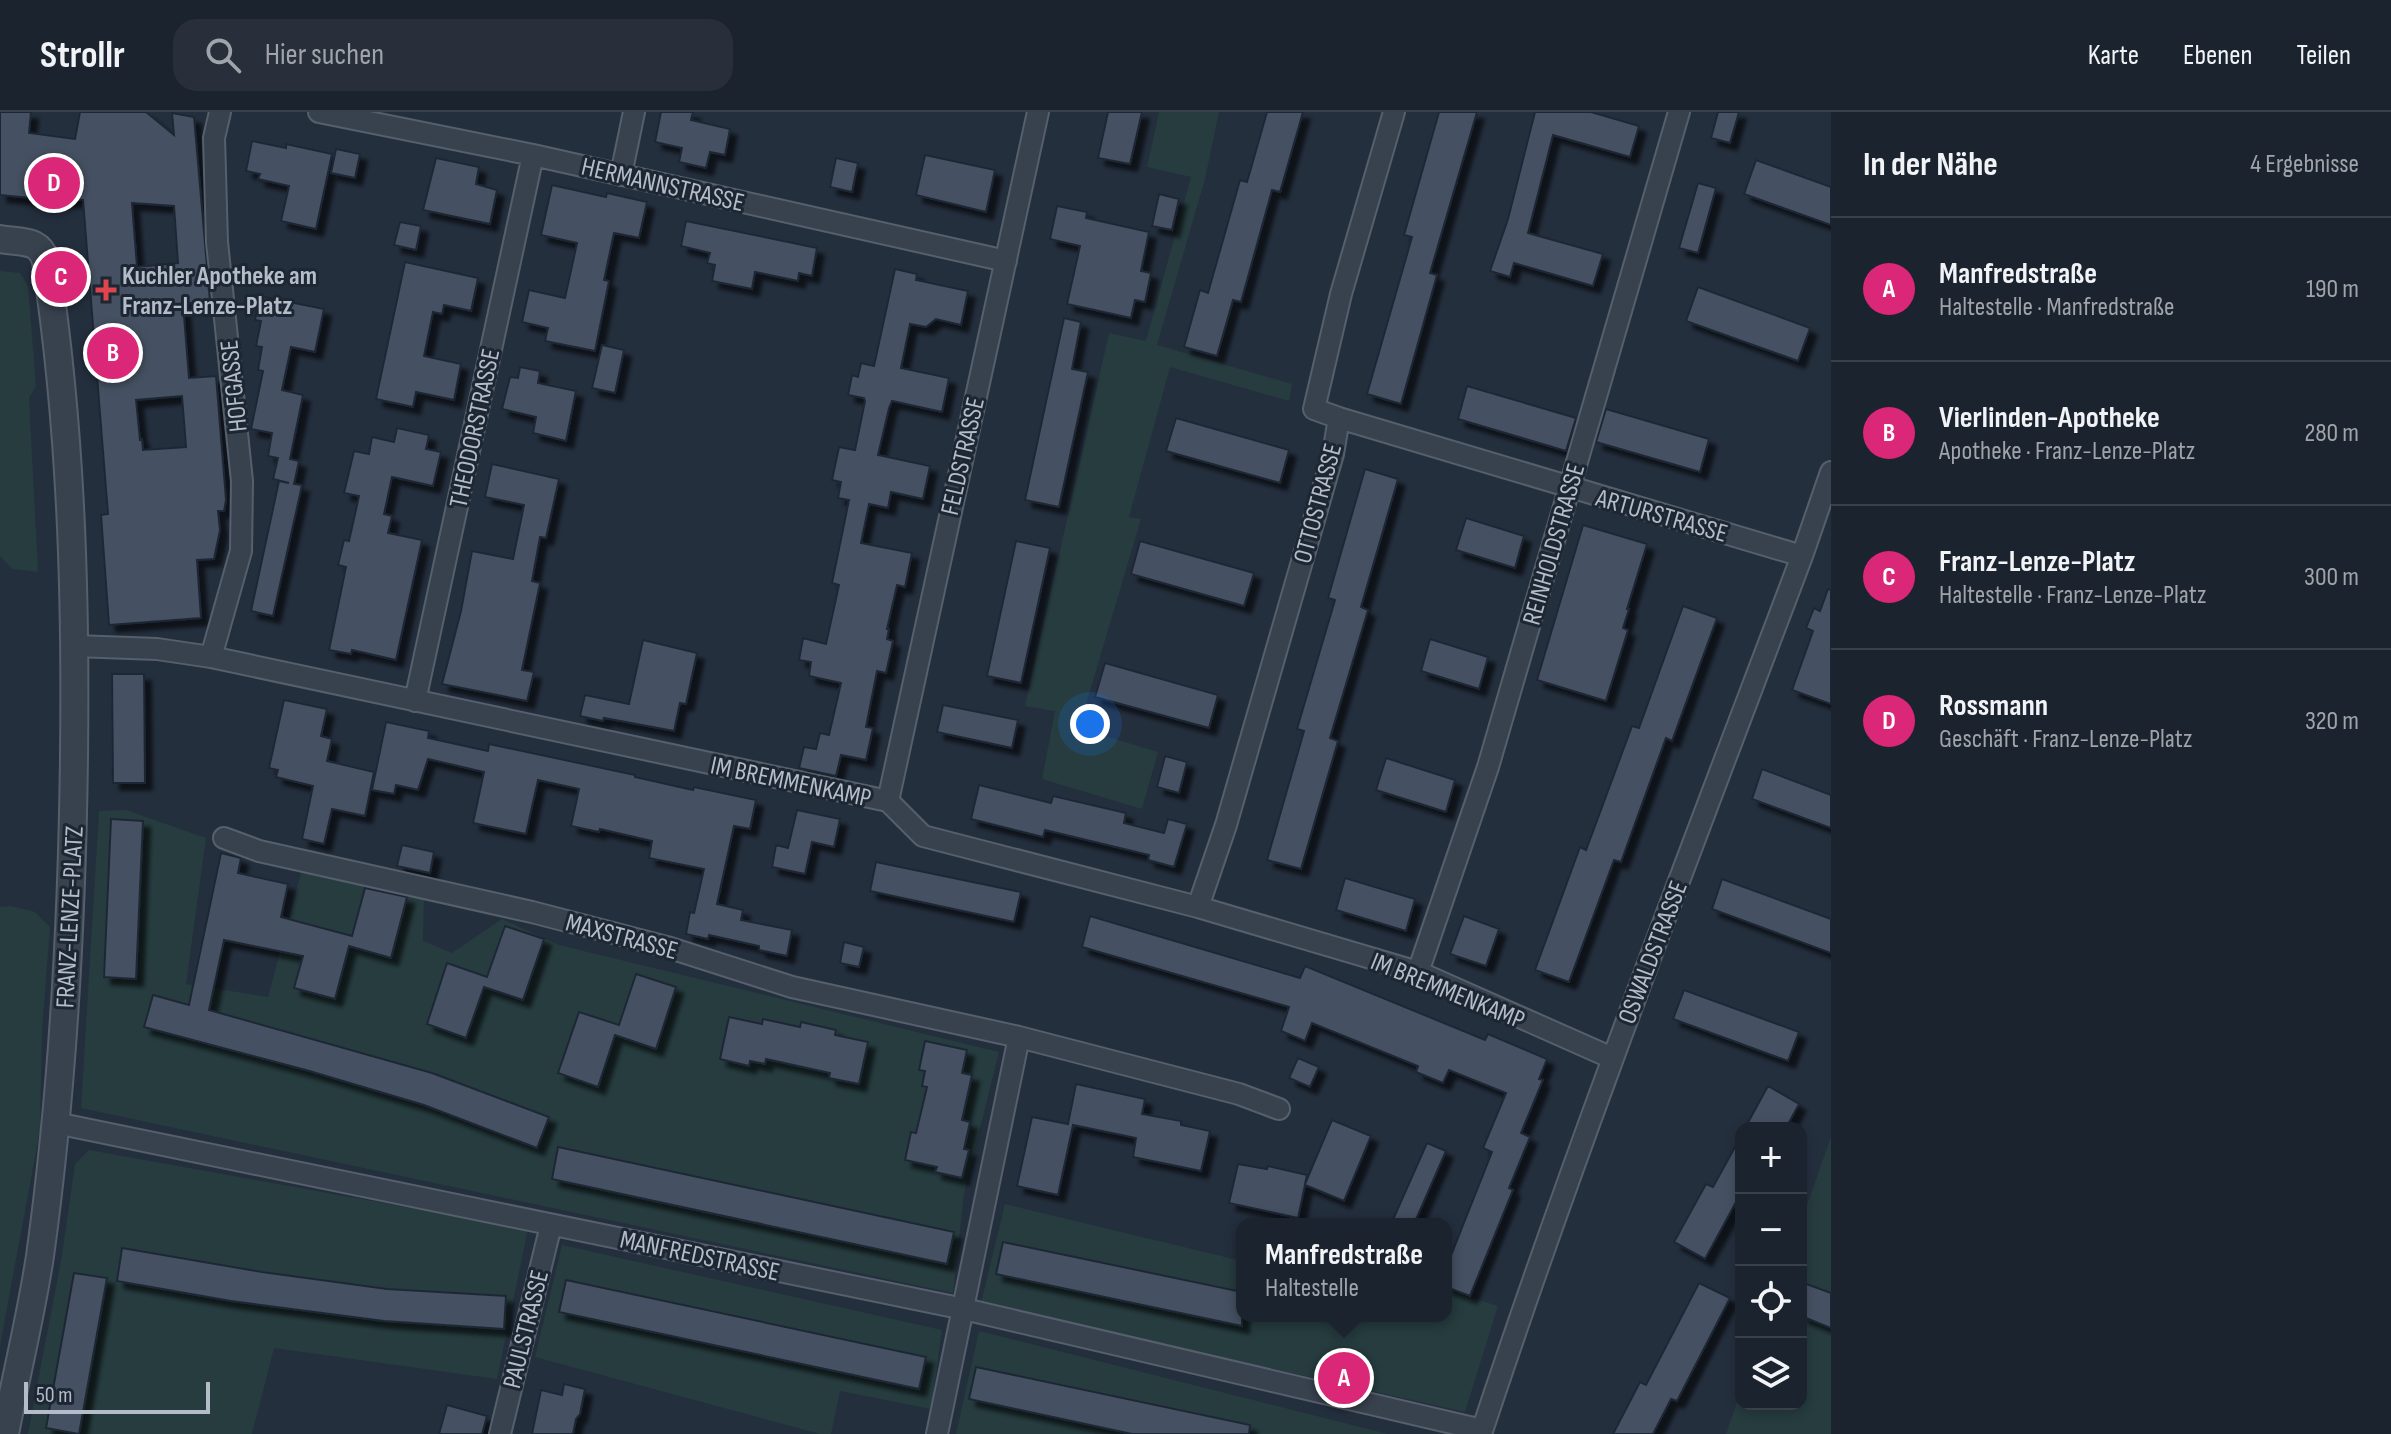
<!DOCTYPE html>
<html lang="de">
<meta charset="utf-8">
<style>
body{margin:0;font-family:"Sofia Sans Condensed",sans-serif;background:#282f3a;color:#f1f3f6}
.controls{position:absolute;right:24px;bottom:24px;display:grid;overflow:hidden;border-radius:16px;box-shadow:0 4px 12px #0003}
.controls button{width:72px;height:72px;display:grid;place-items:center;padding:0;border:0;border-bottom:2px solid #39404a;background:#1b232e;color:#f1f3f6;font:40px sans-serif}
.scale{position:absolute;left:24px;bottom:20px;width:186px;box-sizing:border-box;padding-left:8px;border:4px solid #b4bcc9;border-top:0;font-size:22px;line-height:28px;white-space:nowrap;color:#b4bcc9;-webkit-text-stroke:6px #1d2633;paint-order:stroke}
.you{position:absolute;left:1090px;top:612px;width:28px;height:28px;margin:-20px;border:6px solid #fff;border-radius:50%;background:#1a73e8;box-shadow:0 0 0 12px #1a73e833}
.badge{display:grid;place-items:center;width:52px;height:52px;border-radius:50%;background:#db2777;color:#fff;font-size:26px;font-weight:700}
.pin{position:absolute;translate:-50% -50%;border:4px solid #fff;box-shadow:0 2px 8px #0006}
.popup{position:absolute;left:1236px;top:1106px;width:216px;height:104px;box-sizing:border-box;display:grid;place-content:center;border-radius:16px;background:#1b232e;filter:drop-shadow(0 2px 6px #0005);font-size:26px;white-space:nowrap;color:#a0a4aa}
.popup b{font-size:30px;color:#f1f3f6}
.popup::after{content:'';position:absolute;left:50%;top:100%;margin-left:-16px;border:16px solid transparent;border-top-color:#1b232e}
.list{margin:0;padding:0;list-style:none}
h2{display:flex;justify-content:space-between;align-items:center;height:104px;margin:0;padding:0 32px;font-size:34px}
h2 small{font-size:26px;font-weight:400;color:#a0a4aa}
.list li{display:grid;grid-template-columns:52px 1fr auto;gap:24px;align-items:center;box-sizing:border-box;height:144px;padding:0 32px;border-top:2px solid #39404a}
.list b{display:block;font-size:30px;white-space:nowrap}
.list p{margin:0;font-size:26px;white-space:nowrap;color:#a0a4aa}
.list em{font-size:26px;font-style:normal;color:#a0a4aa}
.icon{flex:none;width:44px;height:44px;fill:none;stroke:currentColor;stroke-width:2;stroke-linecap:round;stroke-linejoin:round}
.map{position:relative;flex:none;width:1831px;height:1322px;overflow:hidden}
header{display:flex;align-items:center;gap:48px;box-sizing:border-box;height:112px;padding:0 40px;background:#1b232e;border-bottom:2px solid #39404a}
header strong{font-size:38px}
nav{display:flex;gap:44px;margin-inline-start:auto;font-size:28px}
.search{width:560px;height:72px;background:#282f3a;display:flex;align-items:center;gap:20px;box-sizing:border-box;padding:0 28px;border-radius:24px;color:#a0a4aa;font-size:30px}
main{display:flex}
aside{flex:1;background:#1b232e}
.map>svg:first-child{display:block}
.green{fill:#263c3f}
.building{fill:#455162;stroke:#1f2835;stroke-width:2;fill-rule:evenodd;filter:url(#shadow)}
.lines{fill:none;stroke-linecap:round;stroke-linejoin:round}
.minor-casing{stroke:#565f6c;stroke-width:24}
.tertiary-casing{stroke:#565f6c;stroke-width:30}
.minor{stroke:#38414e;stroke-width:20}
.tertiary{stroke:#38414e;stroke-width:26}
.health-dot{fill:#e0444e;stroke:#1d2633;stroke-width:3}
.labels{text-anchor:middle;stroke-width:6;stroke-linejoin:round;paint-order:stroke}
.street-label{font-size:26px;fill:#b4bcc9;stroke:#1d2633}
.poi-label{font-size:26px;font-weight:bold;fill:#b4bcc9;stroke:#1d2633;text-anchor:start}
</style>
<header>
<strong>Strollr</strong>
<div class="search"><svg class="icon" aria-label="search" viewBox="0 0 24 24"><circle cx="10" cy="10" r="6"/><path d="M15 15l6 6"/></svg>Hier suchen</div>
<nav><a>Karte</a><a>Ebenen</a><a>Teilen</a></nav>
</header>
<main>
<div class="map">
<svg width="1831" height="1322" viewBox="0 0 1831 1322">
<defs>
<filter id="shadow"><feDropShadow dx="7" dy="7" stdDeviation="2" flood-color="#0009"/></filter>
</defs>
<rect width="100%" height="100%" fill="#242f3e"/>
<!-- green -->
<path class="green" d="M 1159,0 L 1219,0 L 1205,67 L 1157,233 L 1292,272 L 1289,289 L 1170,255 L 1129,405 L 1141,407 L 1079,616 L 1158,640 L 1142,697 L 1042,667 L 1055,599 L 1025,594 L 1109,221 L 1146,229 L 1191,65 L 1147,55 Z
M 0,159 L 20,161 L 28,174 L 36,274 L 29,286 L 38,460 L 12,457 L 0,444 Z
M 126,698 L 206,726 L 186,872 L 268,885 L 302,758 L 424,787 L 423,829 L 452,841 L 502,807 L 559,833 L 999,940 L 964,1081 L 953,1181 L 81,996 L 99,699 Z
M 11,794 L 35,800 L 50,815 L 42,919 L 40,1018 L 0,1234 L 0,795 Z
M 1831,1025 L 1831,1322 L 1726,1322 L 1741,1279 L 1741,1292 L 1801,1292 L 1801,1110 Z
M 89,1038 L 528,1117 L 497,1267 L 274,1236 L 252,1322 L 28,1322 L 62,1143 L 75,1052 Z
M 1005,1092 L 1242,1149 L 1242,1204 L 1446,1204 L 1446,1178 L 1498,1194 L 1465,1300 L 981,1191 Z
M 562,1133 L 942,1218 L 931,1297 L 840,1279 L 831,1322 L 820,1322 L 535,1245 Z
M 979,1219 L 1388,1322 L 956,1322 Z"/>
<!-- building -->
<path class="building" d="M 0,0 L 31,0 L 29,21 L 75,27 L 80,0 L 146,0 L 174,23 L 172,1 L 194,5 L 210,189 L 183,192 L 189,266 L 216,264 L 226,388 L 224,399 L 218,399 L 220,418 L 214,447 L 197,448 L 201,506 L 109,513 L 101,403 L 108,402 L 83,88 L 52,88 L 0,83 ZM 132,91 L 174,94 L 178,151 L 137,155 ZM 182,284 L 186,335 L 143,338 L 142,327 L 140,328 L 136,288 Z
M 661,0 L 693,0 L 691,8 L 730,17 L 725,43 L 710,40 L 706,56 L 679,50 L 682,36 L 655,30 Z
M 1108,0 L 1142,0 L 1130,52 L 1098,46 Z
M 1267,0 L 1303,0 L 1280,80 L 1272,78 L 1241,190 L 1233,188 L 1217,244 L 1184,235 L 1200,178 L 1208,181 L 1240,68 L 1247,70 Z
M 1439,0 L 1477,0 L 1430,161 L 1437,163 L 1401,292 L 1367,282 L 1412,125 L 1404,123 Z
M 1535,0 L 1591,0 L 1639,14 L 1630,45 L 1553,23 L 1528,121 L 1603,142 L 1593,174 L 1514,151 L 1510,165 L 1490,159 L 1508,107 Z
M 1718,0 L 1739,0 L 1730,31 L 1711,26 Z
M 252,29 L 286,36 L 286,32 L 332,42 L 316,117 L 281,109 L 289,74 L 258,67 L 260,62 L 246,59 Z
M 336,37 L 360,42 L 355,66 L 331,61 Z
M 925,43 L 995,58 L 986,100 L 916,83 Z
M 436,46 L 479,55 L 476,72 L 497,78 L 490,112 L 423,98 Z
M 836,46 L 858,51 L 852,80 L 830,75 Z
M 1756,48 L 1831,75 L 1831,113 L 1744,82 Z
M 1698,71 L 1716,76 L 1698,141 L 1679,136 Z
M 552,73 L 606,85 L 607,81 L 647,90 L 639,126 L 614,121 L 604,168 L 609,169 L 595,239 L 545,229 L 548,216 L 522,210 L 529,178 L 565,186 L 577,131 L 541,123 Z
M 1159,82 L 1179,87 L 1172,118 L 1152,114 Z
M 1057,94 L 1087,100 L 1086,106 L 1149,120 L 1141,159 L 1151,161 L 1145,190 L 1135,188 L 1131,206 L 1067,192 L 1080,134 L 1050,127 Z
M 686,109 L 817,136 L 812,164 L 799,161 L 798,169 L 755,160 L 752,177 L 712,169 L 715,153 L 707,151 L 710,141 L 681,134 Z
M 400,110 L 421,114 L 416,138 L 394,133 Z
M 405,150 L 478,166 L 471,199 L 444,193 L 442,202 L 433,200 L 424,244 L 461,252 L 454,288 L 416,280 L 413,295 L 376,287 Z
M 895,157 L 917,162 L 916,168 L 968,179 L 961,213 L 936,207 L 926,215 L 910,212 L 901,256 L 949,266 L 942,300 L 892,289 L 889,296 L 878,343 L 930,354 L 923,387 L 891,380 L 888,396 L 869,392 L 861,431 L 912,441 L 905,475 L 897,473 L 887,517 L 889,517 L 887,527 L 893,529 L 886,561 L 877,559 L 866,615 L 873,616 L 866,648 L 841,643 L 836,664 L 799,656 L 804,635 L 816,637 L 820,621 L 829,623 L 841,571 L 809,564 L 811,550 L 799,548 L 803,526 L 826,532 L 839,473 L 832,471 L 849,388 L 838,386 L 841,370 L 832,368 L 839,335 L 855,338 L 865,289 L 864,286 L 848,283 L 852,263 L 858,265 L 861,251 L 874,254 Z
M 1698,175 L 1810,216 L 1798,249 L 1686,209 Z
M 260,184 L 324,197 L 315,240 L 291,235 L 282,278 L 303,283 L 290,347 L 299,349 L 294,372 L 302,373 L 273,504 L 251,499 L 279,369 L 289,371 L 273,367 L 278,346 L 268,344 L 272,321 L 251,317 L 263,259 L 258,258 L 262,235 L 256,234 L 261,209 L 255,208 Z
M 1064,206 L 1081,210 L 1072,257 L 1088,260 L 1059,395 L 1025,388 Z
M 602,233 L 624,238 L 615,281 L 592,276 Z
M 520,255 L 540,259 L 538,271 L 576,279 L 566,329 L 533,321 L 536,305 L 502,297 L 510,265 L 518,266 Z
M 1467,274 L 1576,306 L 1566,339 L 1458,307 Z
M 1606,297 L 1709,327 L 1700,360 L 1596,330 Z
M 1176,306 L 1289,338 L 1280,371 L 1166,339 Z
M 397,316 L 429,323 L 426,337 L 441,340 L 433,374 L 392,365 L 384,402 L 392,404 L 388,421 L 422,428 L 396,548 L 352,538 L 351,542 L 329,538 L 346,455 L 338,453 L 344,428 L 349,429 L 359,384 L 344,381 L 354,339 L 369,342 L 372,325 L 394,330 Z
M 492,352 L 559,367 L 546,426 L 540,425 L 532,469 L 540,471 L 522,558 L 534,560 L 527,589 L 442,572 L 461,499 L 472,439 L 513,447 L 524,393 L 485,385 Z
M 1365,357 L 1398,367 L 1361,495 L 1368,498 L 1330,626 L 1338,629 L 1301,757 L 1267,748 L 1304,619 L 1297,617 L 1335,488 L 1328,486 Z
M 1466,406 L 1524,424 L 1515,456 L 1456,438 Z
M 1583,413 L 1647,432 L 1627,497 L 1629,497 L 1623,516 L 1628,518 L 1606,589 L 1537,568 Z
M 1016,429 L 1050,436 L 1021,571 L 987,564 Z
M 1140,429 L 1254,461 L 1244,494 L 1131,462 Z
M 1828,477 L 1831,478 L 1831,592 L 1792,578 L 1813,519 L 1806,516 L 1814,496 L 1820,499 Z
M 1683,494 L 1717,506 L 1672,629 L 1666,626 L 1621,750 L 1614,748 L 1569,870 L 1535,858 L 1580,735 L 1586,738 L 1632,614 L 1639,616 Z
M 1430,527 L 1488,545 L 1479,577 L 1421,559 Z
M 643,528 L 697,541 L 686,592 L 680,591 L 674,619 L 604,606 L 603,609 L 580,604 L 585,583 L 629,592 Z
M 1105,551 L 1218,583 L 1209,616 L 1095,585 Z
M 112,562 L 144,562 L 145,671 L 113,671 Z
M 284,588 L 327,597 L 321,624 L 332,627 L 327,649 L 374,660 L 365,704 L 332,697 L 324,732 L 302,727 L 313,674 L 276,665 L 278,658 L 269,656 Z
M 943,593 L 1018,608 L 1012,636 L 937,620 Z
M 386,610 L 429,619 L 428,626 L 488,639 L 489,632 L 635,663 L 635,665 L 693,678 L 694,675 L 756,688 L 750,717 L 734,714 L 717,792 L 743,798 L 741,808 L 792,818 L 787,844 L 759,838 L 759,834 L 709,823 L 708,827 L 686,822 L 690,800 L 694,801 L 704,757 L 649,746 L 652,729 L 600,717 L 599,720 L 571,714 L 579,677 L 538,668 L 526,722 L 473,711 L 484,660 L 428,647 L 418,678 L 396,673 L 394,682 L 372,678 Z
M 1165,644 L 1187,650 L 1179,681 L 1157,675 Z
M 1386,646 L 1455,668 L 1446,700 L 1376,678 Z
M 1762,657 L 1831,683 L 1831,716 L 1752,687 Z
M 979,673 L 1051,691 L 1053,684 L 1126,701 L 1124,711 L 1164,721 L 1168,707 L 1187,712 L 1174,755 L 1148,748 L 1149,743 L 1045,718 L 1043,725 L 971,707 Z
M 797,698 L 840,707 L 834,735 L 812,730 L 805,762 L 772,755 L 776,733 L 788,736 Z
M 111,707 L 143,709 L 136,867 L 104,865 Z
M 402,733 L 434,740 L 430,761 L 397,754 Z
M 221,741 L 241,746 L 238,761 L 288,772 L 281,805 L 352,824 L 365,776 L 407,785 L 391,846 L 349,834 L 335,887 L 294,876 L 303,844 L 224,828 L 209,898 L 432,961 L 549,1005 L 537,1036 L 424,993 L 306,958 L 144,915 L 153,883 L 189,893 Z
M 876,750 L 1021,780 L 1014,810 L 870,779 Z
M 1345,766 L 1415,787 L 1406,819 L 1336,798 Z
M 1722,767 L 1831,807 L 1831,841 L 1712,797 Z
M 1090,804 L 1300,866 L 1305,854 L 1485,928 L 1488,922 L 1547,947 L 1539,967 L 1543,968 L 1521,1021 L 1530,1025 L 1509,1076 L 1513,1078 L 1470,1184 L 1446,1175 L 1446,1156 L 1492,1040 L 1483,1036 L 1506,981 L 1449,958 L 1443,971 L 1416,960 L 1418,954 L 1312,911 L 1305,929 L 1281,919 L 1289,895 L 1082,835 Z
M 1464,804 L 1499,817 L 1486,854 L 1450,842 Z
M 505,814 L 544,827 L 523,888 L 484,875 L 466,926 L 427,912 L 447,851 L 487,865 Z
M 844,830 L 864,835 L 859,855 L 840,851 Z
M 636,862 L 676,875 L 656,937 L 615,923 L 598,975 L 558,961 L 579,900 L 619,913 Z
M 1684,878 L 1799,920 L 1788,949 L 1673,907 Z
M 729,905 L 762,912 L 763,907 L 800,915 L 801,910 L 836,918 L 835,923 L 868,930 L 859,972 L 829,966 L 830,961 L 766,947 L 765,952 L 750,949 L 749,954 L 720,947 Z
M 925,929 L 967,938 L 962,961 L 972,963 L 962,1008 L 970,1010 L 964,1037 L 969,1038 L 962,1066 L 935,1060 L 937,1055 L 905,1048 L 911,1020 L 916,1021 L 927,975 L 922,974 L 925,959 L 919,958 Z
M 1298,946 L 1319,955 L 1310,975 L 1289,966 Z
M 1076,972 L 1145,987 L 1142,1002 L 1181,1009 L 1181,1013 L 1210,1019 L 1201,1059 L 1133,1045 L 1136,1026 L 1073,1013 L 1058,1083 L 1017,1074 L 1032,1005 L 1068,1012 Z
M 1768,974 L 1799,992 L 1786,1016 L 1745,1016 Z
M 1332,1008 L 1371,1024 L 1344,1089 L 1305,1073 L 1298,1106 L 1229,1091 L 1238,1052 L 1267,1057 L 1268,1054 L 1307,1063 L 1305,1072 Z
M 1741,1024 L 1741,1081 L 1705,1147 L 1674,1130 L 1706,1072 L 1713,1075 Z
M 1427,1031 L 1446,1039 L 1414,1112 L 1391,1112 Z
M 558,1035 L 954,1120 L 947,1152 L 552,1067 Z
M 1003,1130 L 1242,1180 L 1242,1214 L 996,1162 Z
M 122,1136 L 262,1160 L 387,1177 L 506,1184 L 504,1217 L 384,1209 L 231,1189 L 117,1169 Z
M 74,1161 L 107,1166 L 79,1322 L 46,1316 Z
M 566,1168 L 926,1245 L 919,1277 L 559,1200 Z
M 1801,1170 L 1831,1181 L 1831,1216 L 1801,1204 Z
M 1699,1171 L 1730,1186 L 1677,1289 L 1671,1287 L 1653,1322 L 1613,1322 L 1640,1270 L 1646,1273 Z
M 976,1255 L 1250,1313 L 1249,1322 L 1132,1322 L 969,1287 Z
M 564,1272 L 585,1277 L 580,1302 L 576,1307 L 573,1322 L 532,1322 L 541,1278 L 562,1283 Z
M 447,1293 L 487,1304 L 482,1322 L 439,1322 Z"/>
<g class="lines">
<defs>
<path id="minor" d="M 319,0 L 533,43 L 1006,149
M 621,63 L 634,0
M 1339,306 L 1802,444
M 75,534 L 157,537 L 211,545 L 888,689 L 923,724 L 1198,795 L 1418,860 L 1612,946
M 211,545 L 241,439 L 242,369 L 217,130 L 214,26 L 220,0
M 415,589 L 533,43
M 888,689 L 1038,0
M 224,726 L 259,739 L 532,800 L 667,835 L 792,875 L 1019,925 L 1239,982 L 1279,997
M 1198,795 L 1226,713 L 1333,342 L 1339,306 L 1314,297 L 1341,182 L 1394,0
M 1418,860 L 1488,655 L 1679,0
M 56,1011 L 964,1197 L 1482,1318
M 500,1322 L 551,1113
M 937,1322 L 1019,925
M 1481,1322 C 1579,1026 1692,735 1802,444 L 1831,360"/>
<path id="tertiary" d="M 0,127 C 21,131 40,126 46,150 C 71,314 76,479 74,644 C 72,812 63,978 40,1144 C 31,1204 16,1263 5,1322"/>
</defs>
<!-- minor casing -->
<use href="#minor" class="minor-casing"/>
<!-- tertiary casing -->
<use href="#tertiary" class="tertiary-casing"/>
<!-- minor -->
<use href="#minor" class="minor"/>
<!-- tertiary -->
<use href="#tertiary" class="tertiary"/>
</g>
<!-- markers -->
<path class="health-dot" d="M102 166h8v8h8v8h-8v8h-8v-8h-8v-8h8z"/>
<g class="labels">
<!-- street labels -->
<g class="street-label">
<text transform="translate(663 72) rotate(13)" y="9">HERMANNSTRASSE</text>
<text transform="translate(233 274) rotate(-96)" y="9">HOFGASSE</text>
<text transform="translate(474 316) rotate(-78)" y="9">THEODORSTRASSE</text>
<text transform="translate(962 344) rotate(-77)" y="9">FELDSTRASSE</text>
<text transform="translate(1317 391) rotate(-75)" y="9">OTTOSTRASSE</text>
<text transform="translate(1662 403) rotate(16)" y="9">ARTURSTRASSE</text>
<text transform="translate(1553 432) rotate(-74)" y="9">REINHOLDSTRASSE</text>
<text transform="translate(791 669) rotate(12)" y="9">IM BREMMENKAMP</text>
<text transform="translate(69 805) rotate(-87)" y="9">FRANZ-LENZE-PLATZ</text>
<text transform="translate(622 824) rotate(15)" y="9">MAXSTRASSE</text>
<text transform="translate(1652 840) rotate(-69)" y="9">OSWALDSTRASSE</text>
<text transform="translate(1448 878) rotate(22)" y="9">IM BREMMENKAMP</text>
<text transform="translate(700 1143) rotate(12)" y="9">MANFREDSTRASSE</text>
<text transform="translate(525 1217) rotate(-76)" y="9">PAULSTRASSE</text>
</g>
<!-- poi labels -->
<g class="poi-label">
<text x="122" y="172">Kuchler Apotheke am<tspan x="122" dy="30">Franz-Lenze-Platz</tspan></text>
</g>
</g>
</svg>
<div class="controls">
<button>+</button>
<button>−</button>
<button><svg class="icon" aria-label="locate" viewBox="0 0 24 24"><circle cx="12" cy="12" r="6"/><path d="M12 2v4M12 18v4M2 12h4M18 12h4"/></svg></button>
<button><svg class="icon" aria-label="layers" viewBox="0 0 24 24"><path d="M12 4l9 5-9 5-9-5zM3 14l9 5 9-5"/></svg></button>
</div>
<div class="scale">50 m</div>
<div class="you"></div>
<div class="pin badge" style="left:1344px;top:1266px">A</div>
<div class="popup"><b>Manfredstraße</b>Haltestelle</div>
<div class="pin badge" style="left:113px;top:241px">B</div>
<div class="pin badge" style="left:61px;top:165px">C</div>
<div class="pin badge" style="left:54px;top:71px">D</div>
</div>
<aside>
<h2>In der Nähe<small>4 Ergebnisse</small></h2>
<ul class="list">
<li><span class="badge">A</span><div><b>Manfredstraße</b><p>Haltestelle · Manfredstraße</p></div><em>190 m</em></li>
<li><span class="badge">B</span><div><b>Vierlinden-Apotheke</b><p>Apotheke · Franz-Lenze-Platz</p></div><em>280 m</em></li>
<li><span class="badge">C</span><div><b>Franz-Lenze-Platz</b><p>Haltestelle · Franz-Lenze-Platz</p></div><em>300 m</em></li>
<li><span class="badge">D</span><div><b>Rossmann</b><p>Geschäft · Franz-Lenze-Platz</p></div><em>320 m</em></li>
</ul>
</aside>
</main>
